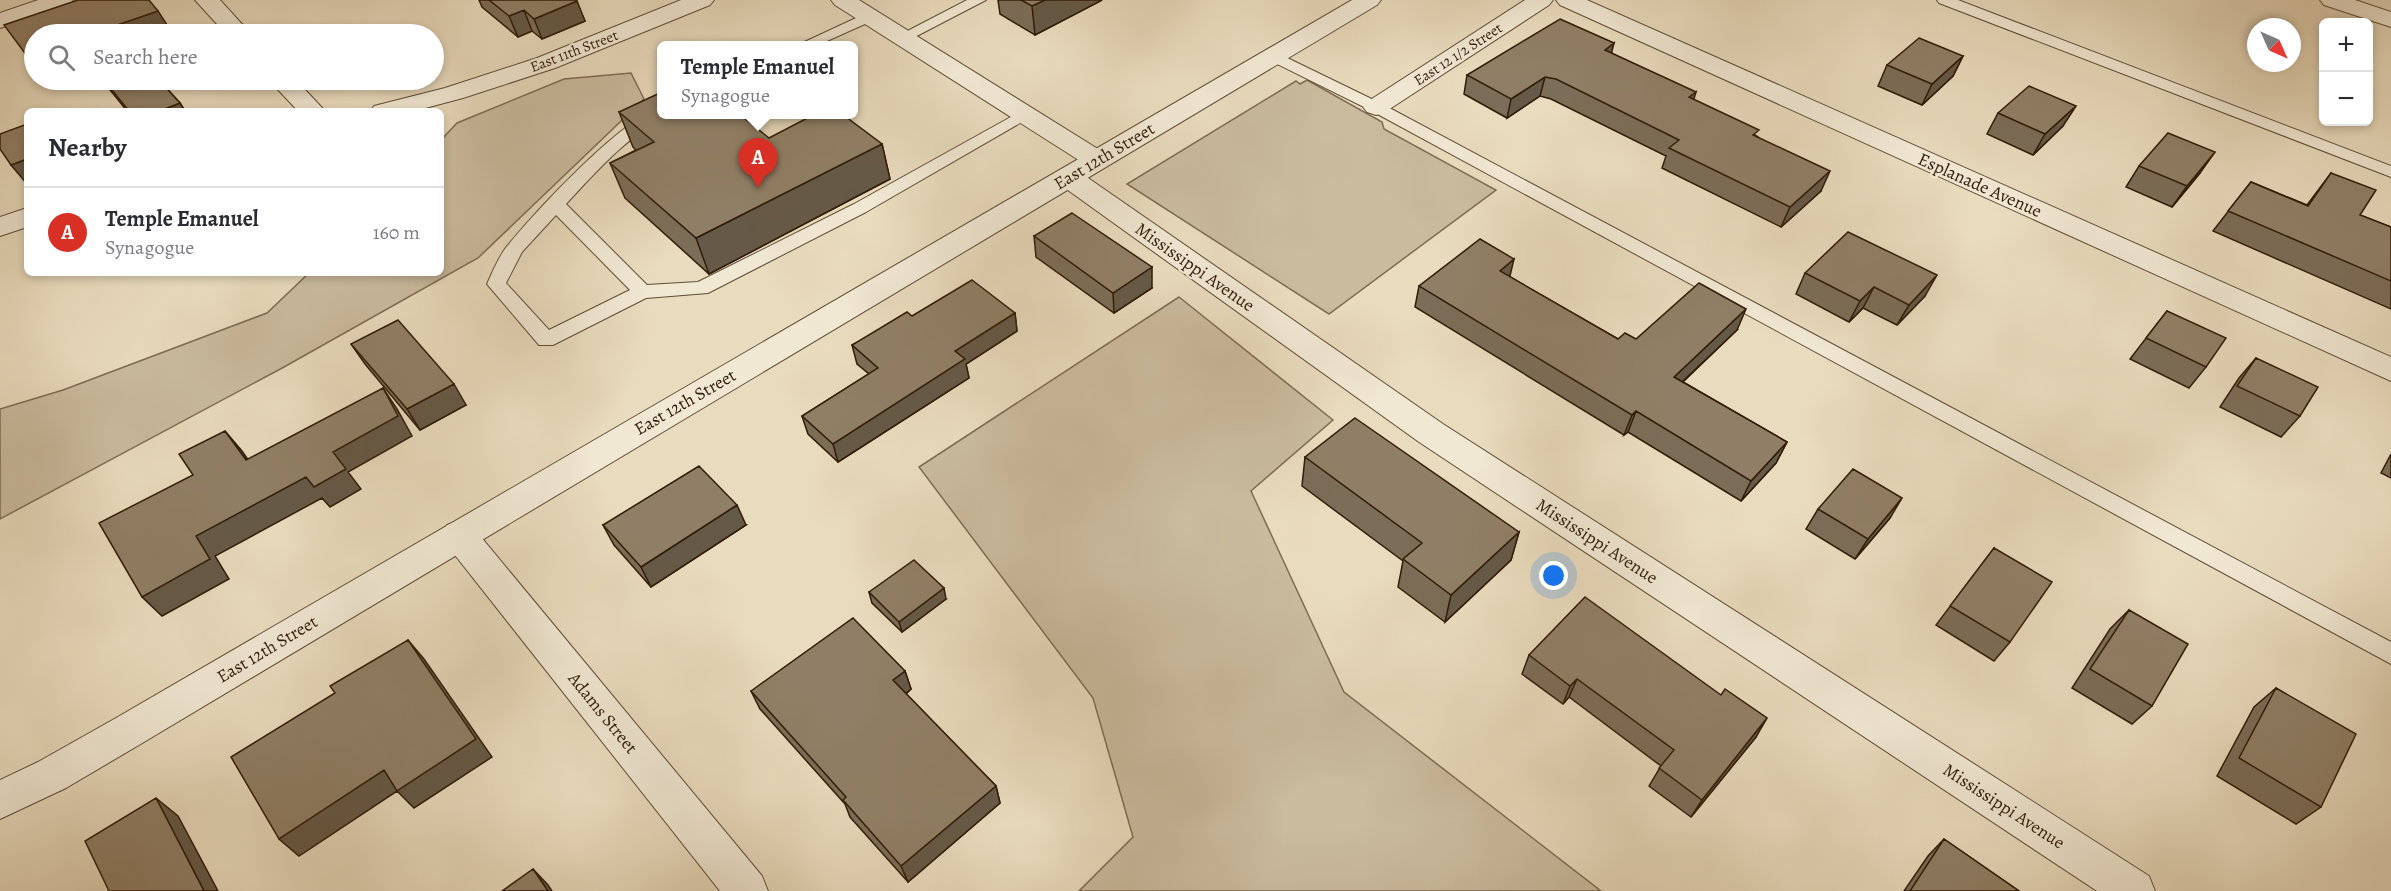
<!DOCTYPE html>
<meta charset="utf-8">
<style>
body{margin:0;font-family:Alegreya,serif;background:#f7f7f7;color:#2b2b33}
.controls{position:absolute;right:18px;top:18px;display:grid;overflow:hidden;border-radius:9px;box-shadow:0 3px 9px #0003}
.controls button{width:54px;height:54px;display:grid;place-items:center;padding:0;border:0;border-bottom:2px solid #e1e1e2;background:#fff;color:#2b2b33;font:30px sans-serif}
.compass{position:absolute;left:2247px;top:18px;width:54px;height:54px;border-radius:50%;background:#fff;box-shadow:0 3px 9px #0003;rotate:135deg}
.you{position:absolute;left:1554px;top:576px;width:21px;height:21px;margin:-15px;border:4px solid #fff;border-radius:50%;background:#1a73e8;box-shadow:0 0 0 9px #1a73e833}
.badge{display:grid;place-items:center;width:39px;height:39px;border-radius:50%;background:#d93025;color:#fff;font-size:20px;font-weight:700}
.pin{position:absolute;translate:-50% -50px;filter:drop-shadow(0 2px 3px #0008)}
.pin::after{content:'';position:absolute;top:32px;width:21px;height:18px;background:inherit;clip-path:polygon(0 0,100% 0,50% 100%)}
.popup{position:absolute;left:657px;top:41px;width:201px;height:78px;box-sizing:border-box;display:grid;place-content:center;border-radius:9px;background:#fff;filter:drop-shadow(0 2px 4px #0005);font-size:20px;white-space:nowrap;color:#7c7c81}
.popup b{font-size:22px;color:#2b2b33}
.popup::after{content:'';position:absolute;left:50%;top:100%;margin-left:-12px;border:12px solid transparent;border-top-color:#fff}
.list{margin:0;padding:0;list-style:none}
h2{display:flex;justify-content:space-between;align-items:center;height:78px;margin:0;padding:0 24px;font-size:26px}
h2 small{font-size:20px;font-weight:400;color:#7c7c81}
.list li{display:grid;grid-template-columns:39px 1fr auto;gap:18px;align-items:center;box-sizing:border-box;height:90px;padding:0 24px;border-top:2px solid #e1e1e2}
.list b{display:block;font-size:22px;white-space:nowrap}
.list p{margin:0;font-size:20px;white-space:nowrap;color:#7c7c81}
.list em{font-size:20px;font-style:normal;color:#7c7c81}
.icon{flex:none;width:33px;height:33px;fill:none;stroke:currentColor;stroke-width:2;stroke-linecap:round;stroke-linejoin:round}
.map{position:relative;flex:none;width:2391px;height:891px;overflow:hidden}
.search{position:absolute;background:#fff;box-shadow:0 3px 9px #0003;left:24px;top:24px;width:420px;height:66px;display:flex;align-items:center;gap:15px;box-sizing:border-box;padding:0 21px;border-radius:33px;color:#7c7c81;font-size:22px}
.panel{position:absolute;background:#fff;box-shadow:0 3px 9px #0003;left:24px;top:108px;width:420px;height:168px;border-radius:9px}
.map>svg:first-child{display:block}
.green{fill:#cabb9e;stroke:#7d6c53;stroke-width:1.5}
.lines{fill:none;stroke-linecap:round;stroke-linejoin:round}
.service-casing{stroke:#5e4c35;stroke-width:2}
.minor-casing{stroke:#5e4c35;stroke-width:2}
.tertiary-casing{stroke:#5e4c35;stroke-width:2}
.service{fill:#f1e8d4;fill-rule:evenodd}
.minor{fill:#f1e8d4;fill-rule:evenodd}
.tertiary{fill:#f1e8d4;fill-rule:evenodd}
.wall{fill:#7c6d58;stroke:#301c08;stroke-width:1.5}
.shaded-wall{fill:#655947;stroke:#301c08;stroke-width:1.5}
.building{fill:#907f66;stroke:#301c08;stroke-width:1.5}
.labels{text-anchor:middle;stroke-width:4.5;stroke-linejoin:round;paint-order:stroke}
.far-street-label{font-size:15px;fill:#301c08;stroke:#f1e8d4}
.street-label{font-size:18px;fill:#301c08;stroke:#f1e8d4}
</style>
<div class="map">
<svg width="2391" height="891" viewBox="0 0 2391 891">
<rect width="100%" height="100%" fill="#e9dbbd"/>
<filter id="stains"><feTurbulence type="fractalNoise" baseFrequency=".00333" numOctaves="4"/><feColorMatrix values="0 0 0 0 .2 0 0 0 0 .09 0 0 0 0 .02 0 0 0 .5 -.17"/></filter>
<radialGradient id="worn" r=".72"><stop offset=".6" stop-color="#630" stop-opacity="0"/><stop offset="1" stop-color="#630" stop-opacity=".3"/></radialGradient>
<!-- green -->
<path class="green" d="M 631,73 L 644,99 L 478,258 L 284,367 L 0,519 L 0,409 L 63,390 L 267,313 L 309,273 L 441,273 L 441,140 L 457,123 L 564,79 Z
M 1307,80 L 1382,122 L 1384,129 L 1496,190 L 1329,314 L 1127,184 L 1296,81 L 1300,84 Z
M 1179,297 L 1333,420 L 1251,491 L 1344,692 L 1601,891 L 1079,891 L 1133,837 L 1093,698 L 919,467 Z"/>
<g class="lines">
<defs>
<path id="service" d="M 967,0 L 986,0 L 907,41 L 902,43 L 894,38 Z
M 1937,0 L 1958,0 L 2391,166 L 2391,177 L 1939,3 Z
M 869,12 L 874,14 L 877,17 L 874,20 L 818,45 L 798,45 Z
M 1273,51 L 1382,104 L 2391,642 L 2391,664 L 1370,110 L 1267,59 L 1265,56 L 1267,53 Z
M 662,107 L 662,114 L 668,115 C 628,135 596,172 566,204 L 647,285 L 698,282 L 854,204 L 1020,112 L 1026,110 L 1034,115 L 866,212 L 708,293 L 646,298 L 553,345 L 539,345 L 487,284 C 493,271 499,255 509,244 C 537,210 623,117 662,107 ZM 556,215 L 630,290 L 549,330 L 506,283 L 522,252 Z"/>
<path id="minor" d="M 38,0 L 73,0 L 69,5 L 0,28 L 0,13 Z
M 195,0 L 220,0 L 251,34 L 226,34 Z
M 681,0 L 714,0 L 710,5 L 555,68 L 463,98 L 414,111 L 370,111 L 374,106 L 445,88 L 537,58 Z
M 831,0 L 859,0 L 1106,154 L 1110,160 L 1106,166 L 1097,168 L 1088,166 L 835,5 Z
M 1525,0 L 1553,0 L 1549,5 L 1385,112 L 1376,115 L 1367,112 L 1363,107 L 1367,102 Z
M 1556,0 L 1587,0 L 2391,357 L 2391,381 L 1560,5 Z
M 2320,0 L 2355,0 L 2391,12 L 2391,27 L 2324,5 Z
M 269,80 L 296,80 L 325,111 L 298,111 Z
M 1068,169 L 1078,171 L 1443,424 L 2149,876 L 2155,891 L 2097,891 L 1419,442 L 1058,183 L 1054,177 L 1058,171 Z
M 27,208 L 27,227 L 0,236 L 0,217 Z
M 459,521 L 471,525 L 762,876 L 768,891 L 720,891 L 447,545 L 442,535 L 447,525 Z"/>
<path id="tertiary" d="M 1352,0 L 1381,0 L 1377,5 L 144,742 L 66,788 L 0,819 L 0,780 L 38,762 L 116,718 Z"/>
</defs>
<!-- service casing -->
<use href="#service" class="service-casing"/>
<!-- minor casing -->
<use href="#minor" class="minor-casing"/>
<!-- tertiary casing -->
<use href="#tertiary" class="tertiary-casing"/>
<!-- service -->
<use href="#service" class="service"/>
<!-- minor -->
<use href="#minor" class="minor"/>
<!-- tertiary -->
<use href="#tertiary" class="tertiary"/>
</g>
<!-- wall -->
<path class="wall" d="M 479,0 L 576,0 L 585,21 L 542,39 L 532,31 L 518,37 L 482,7 Z
M 998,0 L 1102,0 L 1035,35 L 1000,14 Z
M 1611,53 L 1757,136 L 1821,191 L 1781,227 L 1662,168 L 1666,156 L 1551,99 L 1540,96 L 1507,118 L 1464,94 L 1467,75 Z
M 1963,56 L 1953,76 L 1922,105 L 1878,86 L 1887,65 Z
M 102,80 L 159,80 L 180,103 L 185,111 L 127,111 Z
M 619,112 L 769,138 L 882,144 L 890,179 L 709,274 L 625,198 L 610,163 L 636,150 L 633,147 Z
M 1998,113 L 2063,126 L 2033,155 L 1987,134 Z
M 2139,166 L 2200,173 L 2172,207 L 2126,187 Z
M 2331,173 L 2360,215 L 2391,227 L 2391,309 L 2213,231 L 2251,182 L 2307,205 Z
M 1034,236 L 1152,288 L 1114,313 L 1036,257 Z
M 1805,273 L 1925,296 L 1897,325 L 1863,308 L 1849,322 L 1796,294 Z
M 1510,277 L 1618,339 L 1636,339 L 1737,330 L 1683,382 L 1787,442 L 1776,463 L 1741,501 L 1628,432 L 1624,435 L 1415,307 L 1419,286 Z
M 2167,311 L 2206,367 L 2189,388 L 2130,359 Z
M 1015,313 L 1017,331 L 966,364 L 969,378 L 838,462 L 808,434 L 802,416 L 869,374 L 857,364 L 852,345 L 912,316 Z
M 351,344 L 466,405 L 420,430 L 365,364 Z
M 2256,358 L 2300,416 L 2281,437 L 2220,407 L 2239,378 Z
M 2391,454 L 2391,478 L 2381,473 Z
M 1305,457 L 1519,532 L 1511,560 L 1445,622 L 1398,587 L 1403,561 L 1302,486 Z
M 1818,509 L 1890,518 L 1855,559 L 1806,529 Z
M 603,525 L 746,525 L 651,587 L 614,545 Z
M 1994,548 L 2010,642 L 1994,661 L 1936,625 Z
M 869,592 L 946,599 L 902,632 L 872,603 Z
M 2129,610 L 2152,706 L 2132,724 L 2072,688 L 2110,629 Z
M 1529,655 L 1756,737 L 1691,817 L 1649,786 L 1661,766 L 1569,697 L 1563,704 L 1522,674 Z
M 905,671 L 911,689 L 906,694 L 996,786 L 1000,803 L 908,882 L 850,817 L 845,804 L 760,709 L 751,691 Z
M 2276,688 L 2321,807 L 2296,824 L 2217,776 L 2254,707 Z
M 1944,839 L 2019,891 L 1904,891 L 1928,856 Z"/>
<!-- shaded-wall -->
<path class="shaded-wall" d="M 1045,0 L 1102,0 L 1035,35 L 1032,6 Z
M 577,1 L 585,21 L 542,39 L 534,19 Z
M 524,10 L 532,31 L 518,37 L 509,16 Z
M 158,11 L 171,31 L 161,34 L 120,34 L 114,26 Z
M 1614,43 L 1609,63 L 1605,50 Z
M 1963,56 L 1953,76 L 1922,105 L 1932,84 Z
M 34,58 L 34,66 L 30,60 Z
M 1545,77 L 1540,96 L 1507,118 L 1511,99 Z
M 1696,92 L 1690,112 L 1689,97 Z
M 180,103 L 185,111 L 160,111 Z
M 2076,106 L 2063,126 L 2033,155 L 2045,134 Z
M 882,144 L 890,179 L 709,274 L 696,238 Z
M 2215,152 L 2200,173 L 2172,207 L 2187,186 Z
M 27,159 L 27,184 L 11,165 Z
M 1830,171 L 1821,191 L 1781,227 L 1790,207 Z
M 1514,259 L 1509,280 L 1500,271 Z
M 1152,267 L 1152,288 L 1114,313 L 1113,293 Z
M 1937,275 L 1925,296 L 1897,325 L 1909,305 Z
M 1874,287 L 1863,308 L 1849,322 L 1860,301 Z
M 1746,309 L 1737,330 L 1666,397 L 1674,377 Z
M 1015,313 L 1017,331 L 966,364 L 969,378 L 838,462 L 833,444 L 955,351 Z
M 454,384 L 466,405 L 420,430 L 407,409 Z
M 383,388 L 397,409 L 412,436 L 348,472 L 361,489 L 330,507 L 322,498 L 215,556 L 229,579 L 162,616 L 142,597 L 196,536 Z
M 1636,411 L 1628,432 L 1624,435 L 1632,415 Z
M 225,431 L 242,451 L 263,481 L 246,460 Z
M 1787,442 L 1776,463 L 1741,501 L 1751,481 Z
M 1902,498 L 1890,518 L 1855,559 L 1868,539 Z
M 737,505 L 746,525 L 651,587 L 641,567 Z
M 1519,532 L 1511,560 L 1445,622 L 1451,595 Z
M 944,588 L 946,599 L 902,632 L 899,622 Z
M 408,640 L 424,659 L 492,757 L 414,808 L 397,791 L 299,856 L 279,839 Z
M 905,671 L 911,689 L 899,699 L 893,680 Z
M 1577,679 L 1569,697 L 1563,704 L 1570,686 Z
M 1767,718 L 1756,737 L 1691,817 L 1702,800 Z
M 996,786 L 1000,803 L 908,882 L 901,866 Z
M 156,798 L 178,816 L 218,891 L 204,891 Z
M 533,869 L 548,885 L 552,891 L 548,891 Z"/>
<!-- building -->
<path class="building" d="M 78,0 L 149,0 L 158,11 L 114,26 L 121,34 L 34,34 L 34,58 L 30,60 L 4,25 Z
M 489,0 L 576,0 L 577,1 L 534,19 L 524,10 L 509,16 Z
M 1021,0 L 1045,0 L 1032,6 Z
M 1560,19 L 1614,43 L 1605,50 L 1696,92 L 1689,97 L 1759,130 L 1753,135 L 1830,171 L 1790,207 L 1669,148 L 1679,140 L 1556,79 L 1545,77 L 1511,99 L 1467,75 Z
M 1919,38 L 1963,56 L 1932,84 L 1887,65 Z
M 104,80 L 159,80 L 180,103 L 160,111 L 129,111 Z
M 2029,86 L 2076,106 L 2045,134 L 1998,113 Z
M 662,92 L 662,114 L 739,114 L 769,138 L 815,114 L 842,114 L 882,144 L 696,238 L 610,163 L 654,142 L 619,112 Z
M 27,124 L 27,159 L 11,165 L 0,149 L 0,134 Z
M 2168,133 L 2215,152 L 2187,186 L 2139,166 Z
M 2331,173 L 2376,190 L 2360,215 L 2391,227 L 2391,281 L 2228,211 L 2251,182 L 2308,206 Z
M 1072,213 L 1152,267 L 1113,293 L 1034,236 Z
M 1848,232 L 1937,275 L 1909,305 L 1874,287 L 1860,301 L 1805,273 Z
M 1480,239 L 1514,259 L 1500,271 L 1618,339 L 1625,333 L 1636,339 L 1699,283 L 1746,309 L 1674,377 L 1787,442 L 1751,481 L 1636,411 L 1632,415 L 1419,286 Z
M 972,280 L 1015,313 L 955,351 L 965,359 L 833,444 L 802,416 L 878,368 L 852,345 L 907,312 L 912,316 Z
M 2167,311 L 2226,338 L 2206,367 L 2146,338 Z
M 398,320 L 454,384 L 407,409 L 351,344 Z
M 2256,358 L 2318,387 L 2300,416 L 2237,386 Z
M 383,388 L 398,416 L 333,452 L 346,469 L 314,487 L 306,477 L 196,536 L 210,559 L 142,597 L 99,523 L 193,475 L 179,454 L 225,431 L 246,460 Z
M 1355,418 L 1519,532 L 1451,595 L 1403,559 L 1422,543 L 1305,457 Z
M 699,466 L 737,505 L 641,567 L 603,525 Z
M 1853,469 L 1902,498 L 1868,539 L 1818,509 Z
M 1994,548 L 2052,582 L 2010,642 L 1950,606 Z
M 914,560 L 944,588 L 899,622 L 869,592 Z
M 1585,597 L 1721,695 L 1725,689 L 1767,718 L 1702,800 L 1659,768 L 1674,750 L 1577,679 L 1570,686 L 1529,655 Z
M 2129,610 L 2188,644 L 2152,706 L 2090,669 Z
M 853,618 L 905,671 L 893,680 L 996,786 L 901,866 L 843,800 L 846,797 L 751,691 Z
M 408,640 L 476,739 L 397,791 L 384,770 L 279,839 L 231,757 L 335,693 L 330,686 Z
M 2276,688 L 2356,734 L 2321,807 L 2239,758 Z
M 156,798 L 204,891 L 109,891 L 85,841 Z
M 1944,839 L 2019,891 L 1910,891 Z
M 533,869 L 548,891 L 502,891 Z"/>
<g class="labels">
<!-- far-street labels -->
<g class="far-street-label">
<text transform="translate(574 51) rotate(-21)" y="5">East 11th Street</text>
<text transform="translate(1458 54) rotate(-33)" y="5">East 12 1/2 Street</text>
</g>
<!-- street labels -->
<g class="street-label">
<text transform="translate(1104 156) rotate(-31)" y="6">East 12th Street</text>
<text transform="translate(1980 185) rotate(24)" y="6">Esplanade Avenue</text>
<text transform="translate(1195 267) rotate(35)" y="6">Mississippi Avenue</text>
<text transform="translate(685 402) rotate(-30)" y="6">East 12th Street</text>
<text transform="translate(1597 541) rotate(33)" y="6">Mississippi Avenue</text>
<text transform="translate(267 649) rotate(-31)" y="6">East 12th Street</text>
<text transform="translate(603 713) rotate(51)" y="6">Adams Street</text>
<text transform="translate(2004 806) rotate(33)" y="6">Mississippi Avenue</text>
</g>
</g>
<rect width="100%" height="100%" filter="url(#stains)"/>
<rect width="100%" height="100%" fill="url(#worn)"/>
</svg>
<div class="controls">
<button>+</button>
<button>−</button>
</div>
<svg class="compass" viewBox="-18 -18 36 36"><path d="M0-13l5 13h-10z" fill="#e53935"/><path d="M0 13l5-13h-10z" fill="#7c7c81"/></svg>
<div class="you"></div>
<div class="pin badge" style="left:758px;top:188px">A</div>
<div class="popup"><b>Temple Emanuel</b>Synagogue</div>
<div class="search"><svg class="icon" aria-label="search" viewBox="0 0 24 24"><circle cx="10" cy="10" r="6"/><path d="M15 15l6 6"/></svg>Search here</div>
<section class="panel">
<h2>Nearby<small></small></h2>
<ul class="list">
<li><span class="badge">A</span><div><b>Temple Emanuel</b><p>Synagogue</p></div><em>160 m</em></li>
</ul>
</section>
</div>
